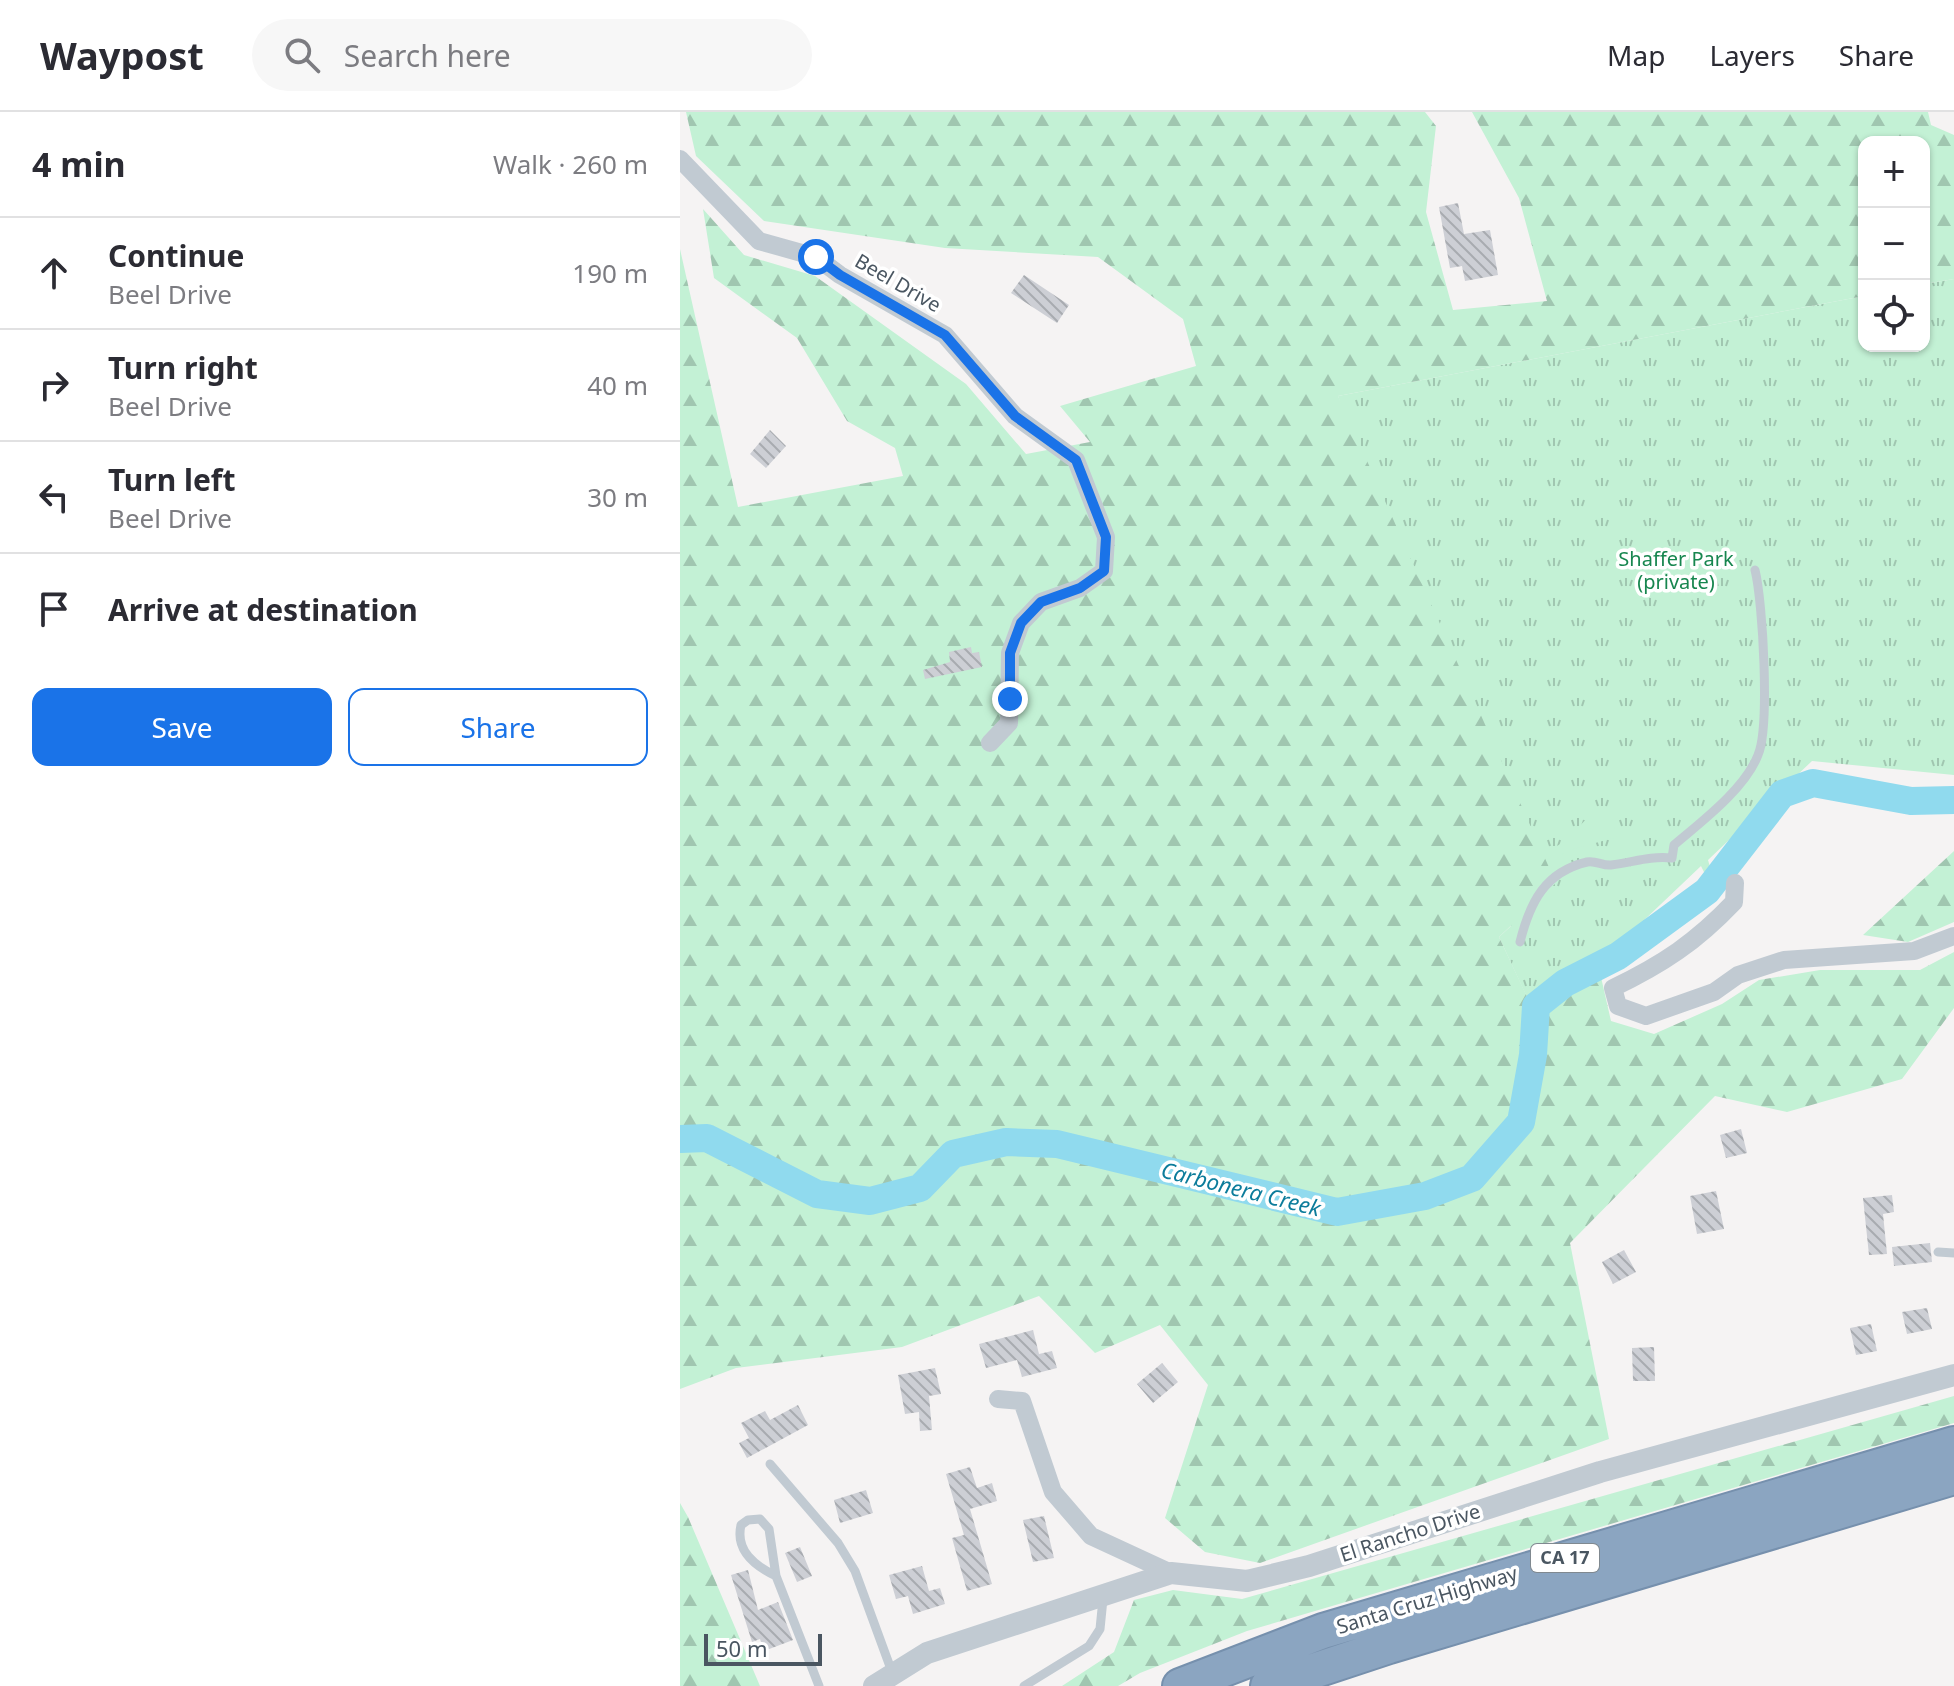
<!DOCTYPE html>
<meta charset="utf-8">
<style>
body{margin:0;font-family:"Noto Sans",sans-serif;background:#f7f7f7;color:#2b2b33}
.controls{position:absolute;right:24px;top:24px;display:grid;overflow:hidden;border-radius:16px;box-shadow:0 2px 6px #0004}
.controls button{width:72px;height:72px;display:grid;place-items:center;padding:0;border:0;border-bottom:2px solid #e1e1e2;background:#fff;color:#2b2b33;font:40px sans-serif}
.scale{position:absolute;left:24px;bottom:20px;width:118px;box-sizing:border-box;padding-left:8px;border:4px solid #4a5661;border-top:0;font-size:22px;line-height:28px;white-space:nowrap;color:#4a5661;-webkit-text-stroke:6px #fff;paint-order:stroke}
.stop{position:absolute;width:24px;height:24px;margin:-18px;border:6px solid #1a73e8;border-radius:50%;background:#fff}
.stop.end{background:#1a73e8;border-color:#fff;box-shadow:0 2px 8px #0008}
.list{margin:0;padding:0;list-style:none}
h2{display:flex;justify-content:space-between;align-items:center;height:104px;margin:0;padding:0 32px;font-size:34px}
h2 small{font-size:26px;font-weight:400;color:#7c7c81}
.list li{display:grid;grid-template-columns:52px 1fr auto;gap:24px;align-items:center;box-sizing:border-box;height:112px;padding:0 32px;border-top:2px solid #e1e1e2}
.list b{display:block;font-size:30px;white-space:nowrap}
.list p{margin:0;font-size:26px;white-space:nowrap;color:#7c7c81}
.list em{font-size:26px;font-style:normal;color:#7c7c81}
.actions{display:flex;gap:16px;padding:24px 32px}
.actions a{flex:1;padding:18px 0;border:2px solid #1a73e8;border-radius:16px;text-align:center;font-size:28px;color:#1a73e8}
.actions .main{background:#1a73e8;color:#fff}
.icon{flex:none;width:44px;height:44px;fill:none;stroke:currentColor;stroke-width:2;stroke-linecap:round;stroke-linejoin:round}
.map{position:relative;flex:none;width:1274px;height:1574px;overflow:hidden}
header{display:flex;align-items:center;gap:48px;box-sizing:border-box;height:112px;padding:0 40px;background:#fff;border-bottom:2px solid #e1e1e2}
header strong{font-size:38px}
nav{display:flex;gap:44px;margin-inline-start:auto;font-size:28px}
.search{width:560px;height:72px;background:#f7f7f7;display:flex;align-items:center;gap:20px;box-sizing:border-box;padding:0 28px;border-radius:44px;color:#7c7c81;font-size:30px}
main{display:flex}
aside{flex:1;background:#fff}
.map>svg:first-child{display:block}
.grass{fill:url(#grass-tufts)}
.forest{fill:url(#forest-firs)}
.garden{fill:#c3f1d5}
.lines{fill:none;stroke-linecap:round;stroke-linejoin:round}
.river{stroke:#90daee;stroke-width:28}
.building{fill:url(#building-back-hatch)}
.motorway-casing{stroke:#7690ad;stroke-width:38}
.service{stroke:#c1cad2;stroke-width:9}
.minor{stroke:#c1cad2;stroke-width:18}
.tertiary{stroke:#c1cad2;stroke-width:22}
.motorway{stroke:#8ba5c1;stroke-width:34}
.route{stroke:#1a73e8;stroke-width:10}
.labels{text-anchor:middle;stroke-width:7;stroke-linejoin:round;paint-order:stroke}
.shield{fill:#fff;stroke:#808990;stroke-width:2}
.shield-label{font-size:18px;font-weight:bold;fill:#4a5661}
.street-label{font-size:20px;fill:#4a5661;stroke:#fff}
.park-label{font-size:20px;fill:#17864f;stroke:#fff}
.water-label{font-size:22px;font-style:italic;fill:#0c7c9b;stroke:#fff}
</style>
<header>
<strong>Waypost</strong>
<div class="search"><svg class="icon" aria-label="search" viewBox="0 0 24 24"><circle cx="10" cy="10" r="6"/><path d="M15 15l6 6"/></svg>Search here</div>
<nav><a>Map</a><a>Layers</a><a>Share</a></nav>
</header>
<main>
<aside>
<h2>4 min<small>Walk · 260 m</small></h2>
<ul class="list">
<li><svg class="icon" aria-label="ahead" viewBox="0 0 24 24"><path d="M12 20V5M6 11l6-6 6 6"/></svg><div><b>Continue</b><p>Beel Drive</p></div><em>190 m</em></li>
<li><svg class="icon" aria-label="right" viewBox="0 0 24 24"><path d="M7 20v-9h11M14 6l5 5-5 5"/></svg><div><b>Turn right</b><p>Beel Drive</p></div><em>40 m</em></li>
<li><svg class="icon" aria-label="left" viewBox="0 0 24 24"><path d="M17 20v-9H6M10 6l-5 5 5 5"/></svg><div><b>Turn left</b><p>Beel Drive</p></div><em>30 m</em></li>
<li><svg class="icon" aria-label="arrive" viewBox="0 0 24 24"><path d="M6 21V4h12l-3 4 3 4H6"/></svg><div><b>Arrive at destination</b></div></li>
</ul>
<div class="actions"><a class="main">Save</a><a>Share</a></div>
</aside>
<div class="map">
<svg width="1274" height="1574" viewBox="0 0 1274 1574">
<defs>
<pattern id="grass-tufts" width="24" height="20" patternUnits="userSpaceOnUse" patternTransform="scale(2)"><rect width="24" height="20" fill="#c3f1d5"/><path d="M3 7l-1-3M5 7V3M7 7l1-3M15 17l-1-3M17 17v-4M19 17l1-3" fill="none" stroke="#a0c6b0"/></pattern>
<pattern id="forest-firs" width="22" height="20" patternUnits="userSpaceOnUse" patternTransform="scale(2)"><rect width="22" height="20" fill="#c3f1d5"/><path d="M5 1l3.5 6h-7zM16 11l3.5 6h-7z" fill="#a0c6b0"/></pattern>
<pattern id="building-back-hatch" width="6" height="6" patternUnits="userSpaceOnUse" patternTransform="scale(2)"><rect width="6" height="6" fill="#cdcfd5"/><path d="M-1 5l2 2M0 0l6 6M5-1l2 2" fill="none" stroke="#a8abb0"/></pattern>
</defs>
<rect width="100%" height="100%" fill="#f5f3f3"/>
<!-- grass -->
<path class="grass" d="M 1274,167 L 1274,663 L 1132,649 L 1028,748 L 1031,758 L 1026,764 L 1021,754 L 858,909 L 819,825 L 831,814 L 829,802 L 658,284 L 1184,184 L 1184,234 L 1244,234 L 1244,172 Z"/>
<!-- forest -->
<path class="forest" d="M 6,0 L 745,0 L 756,14 L 746,100 L 773,198 L 867,189 L 839,86 L 792,0 L 1248,0 L 1251,13 L 1274,23 L 1274,167 L 1244,172 L 1244,30 L 1184,30 L 1184,184 L 658,284 L 876,771 L 819,825 L 858,908 L 918,852 L 931,909 L 974,922 L 1042,892 L 1079,868 L 1140,858 L 1240,858 L 1274,840 L 1274,896 L 1222,967 L 1107,1000 L 1035,984 L 890,1131 L 929,1327 L 580,1451 L 525,1440 L 485,1406 L 528,1273 L 480,1213 L 415,1241 L 359,1184 L 222,1235 L 56,1256 L 0,1277 L 0,137 L 58,395 L 223,364 L 215,336 L 167,309 L 117,226 L 34,166 L 23,97 L 64,143 L 135,164 L 286,272 L 346,342 L 410,330 L 380,294 L 516,254 L 503,207 L 418,145 L 265,136 L 84,109 L 16,44 Z
M 1274,739 L 1274,810 L 1228,830 L 1183,823 Z
M 1274,1284 L 1274,1311 L 567,1519 L 460,1561 L 438,1574 L 382,1574 L 434,1540 L 454,1488 L 493,1478 L 562,1487 Z
M 0,1391 L 8,1405 L 80,1574 L 0,1574 Z"/>
<!-- garden -->
<path class="garden" d="M 919,694 L 932,707 L 937,725 L 890,738 L 873,747 L 869,739 L 885,729 Z"/>
<g class="lines">
<!-- river -->
<path class="river" d="M 0,1027 L 27,1026 L 137,1082 L 190,1089 L 240,1076 L 273,1042 L 326,1030 L 377,1032 L 657,1100 L 745,1084 L 792,1066 L 841,1010 L 853,943 L 856,894 L 885,871 L 938,844 L 1027,779 L 1102,682 L 1133,671 L 1231,689 L 1274,688"/>
</g>
<!-- building -->
<path class="building" d="M 778,91 L 784,122 L 810,118 L 818,163 L 785,169 L 782,154 L 770,156 L 759,95 Z
M 344,163 L 389,193 L 377,211 L 331,181 Z
M 90,318 L 106,334 L 86,356 L 70,342 Z
M 291,535 L 292,541 L 299,540 L 302,555 L 245,567 L 243,558 L 270,550 L 269,540 Z
M 1061,1017 L 1067,1041 L 1046,1046 L 1040,1023 Z
M 1036,1079 L 1044,1117 L 1017,1122 L 1010,1084 Z
M 1212,1083 L 1214,1100 L 1203,1102 L 1207,1142 L 1189,1143 L 1183,1086 Z
M 1250,1131 L 1252,1150 L 1214,1154 L 1212,1135 Z
M 944,1138 L 956,1160 L 933,1172 L 922,1150 Z
M 1247,1196 L 1252,1217 L 1227,1222 L 1222,1200 Z
M 1191,1212 L 1197,1239 L 1176,1243 L 1170,1216 Z
M 353,1218 L 359,1242 L 372,1239 L 377,1256 L 342,1265 L 337,1248 L 306,1256 L 299,1232 Z
M 974,1235 L 975,1269 L 953,1269 L 952,1236 Z
M 482,1251 L 498,1270 L 473,1291 L 457,1272 Z
M 255,1256 L 261,1282 L 249,1284 L 252,1318 L 240,1319 L 239,1300 L 225,1302 L 218,1263 Z
M 118,1293 L 128,1313 L 67,1346 L 59,1331 L 69,1326 L 61,1311 L 85,1299 L 90,1308 Z
M 290,1355 L 297,1376 L 312,1371 L 317,1389 L 290,1397 L 312,1472 L 287,1479 L 272,1426 L 284,1423 L 266,1362 Z
M 186,1378 L 193,1401 L 160,1411 L 154,1388 Z
M 364,1404 L 374,1446 L 353,1450 L 343,1408 Z
M 120,1435 L 132,1464 L 117,1470 L 105,1441 Z
M 242,1454 L 249,1479 L 260,1476 L 265,1492 L 233,1502 L 228,1484 L 216,1487 L 209,1463 Z
M 68,1458 L 78,1498 L 98,1490 L 113,1528 L 84,1539 L 80,1527 L 72,1530 L 51,1463 Z"/>
<g class="lines">
<defs>
<path id="motorway" d="M 500,1574 L 643,1519 L 1274,1332
M 588,1574 L 709,1534 L 1274,1365"/>
</defs>
<!-- motorway casing -->
<use href="#motorway" class="motorway-casing"/>
<!-- service -->
<path class="service" d="M 840,830 C 850,790 865,760 907,750 C 915,748 923,754 931,753 C 955,750 968,744 992,746 L 994,733 C 1021,710 1065,677 1078,643 C 1090,616 1083,490 1075,458
M 1258,1140 L 1274,1141
M 90,1352 L 158,1431 L 175,1459 L 212,1560
M 96,1464 C 75,1454 55,1439 61,1413 L 68,1408 L 80,1407 L 89,1417 L 96,1464 L 139,1574
M 344,1574 L 409,1534 L 420,1517 L 423,1487"/>
<!-- minor -->
<path class="minor" d="M 0,47 L 79,129 L 136,145 L 160,163 L 265,223 L 335,304 L 396,348 L 426,425 L 424,459 L 400,476 L 361,490 L 341,511 L 330,541 L 329,611 L 310,631
M 1055,771 L 1054,790 C 1016,830 983,852 933,876 L 938,894 L 966,904 L 1034,880 L 1058,863 L 1104,848 L 1234,839 L 1274,824
M 318,1287 L 342,1289 L 373,1380 L 411,1424 L 491,1461"/>
<!-- tertiary -->
<path class="tertiary" d="M 194,1574 L 247,1541 L 491,1461 L 567,1469 L 629,1454 L 920,1360 L 1274,1263"/>
<!-- motorway -->
<use href="#motorway" class="motorway"/>
</g>
<g class="lines">
<!-- route -->
<path class="route" d="M 136,145 L 160,163 L 265,223 L 335,304 L 396,348 L 426,425 L 424,459 L 400,476 L 361,490 L 341,511 L 330,541 L 330,587"/>
</g>
<g class="labels">
<!-- shield labels -->
<rect class="shield" x="851" y="1432" width="68" height="28" rx="6"/>
<g class="shield-label">
<text x="885" y="1452">CA 17</text>
</g>
<!-- street labels -->
<g class="street-label">
<text transform="translate(218 171) rotate(30)" y="7">Beel Drive</text>
<text transform="translate(730 1421) rotate(-18)" y="7">El Rancho Drive</text>
<text transform="translate(747 1488) rotate(-17)" y="7">Santa Cruz Highway</text>
</g>
<!-- park labels -->
<g class="park-label">
<text x="996" y="454">Shaffer Park<tspan x="996" dy="23">(private)</tspan></text>
</g>
<!-- water labels -->
<g class="water-label">
<text transform="translate(561 1077) rotate(14)" y="8">Carbonera Creek</text>
</g>
</g>
</svg>
<div class="controls">
<button>+</button>
<button>−</button>
<button><svg class="icon" aria-label="locate" viewBox="0 0 24 24"><circle cx="12" cy="12" r="6"/><path d="M12 2v4M12 18v4M2 12h4M18 12h4"/></svg></button>
</div>
<div class="scale">50 m</div>
<div class="stop" style="left:136px;top:145px"></div>
<div class="stop end" style="left:330px;top:587px"></div>
</div>
</main>
